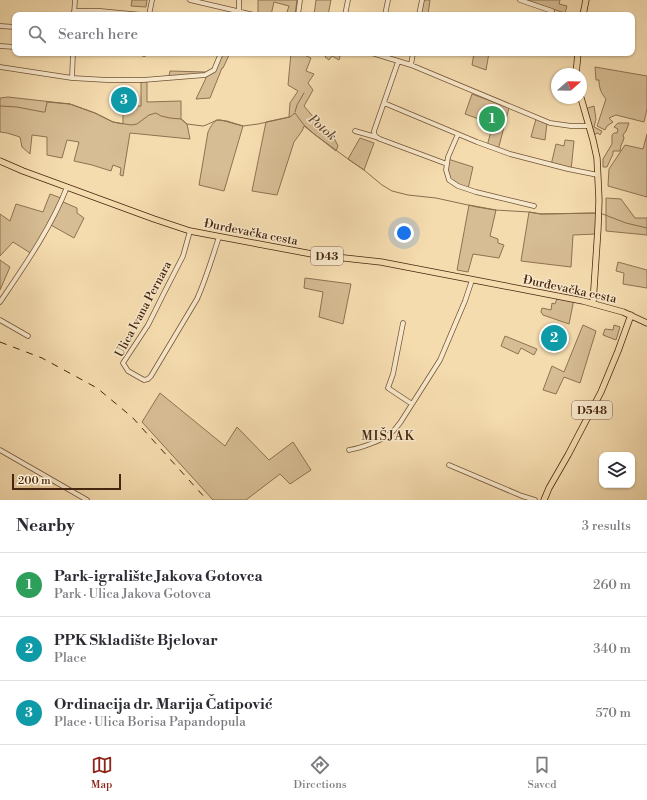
<!DOCTYPE html>
<meta charset="utf-8">
<style>
body{margin:0;font-family:"Libre Bodoni",serif;background:#f2f2f3;color:#2b2b33}
.controls{position:absolute;right:12px;bottom:12px;display:grid;overflow:hidden;border-radius:8px;box-shadow:0 1px 3px #0004}
.controls button{width:36px;height:36px;display:grid;place-items:center;padding:0;border:0;border-bottom:1px solid #e1e1e2;background:#fff;color:#2b2b33;font:20px sans-serif}
.compass{position:absolute;left:551px;top:68px;width:36px;height:36px;border-radius:50%;background:#fff;box-shadow:0 1px 3px #0004;rotate:70deg}
.scale{position:absolute;left:12px;bottom:10px;width:109px;box-sizing:border-box;padding-left:4px;border:2px solid #46260e;border-top:0;font-size:11px;line-height:14px;white-space:nowrap;color:#46260e;-webkit-text-stroke:3px #f8e8cb;paint-order:stroke}
.you{position:absolute;left:404px;top:233px;width:14px;height:14px;margin:-10px;border:3px solid #fff;border-radius:50%;background:#1a73e8;box-shadow:0 0 0 6px #1a73e833}
.badge{display:grid;place-items:center;width:26px;height:26px;border-radius:50%;background:#8f2418;color:#fff;font-size:13px;font-weight:700}
.pin{position:absolute;translate:-50% -50%;border:2px solid #fff;box-shadow:0 1px 4px #0006}
.list{margin:0;padding:0;list-style:none}
h2{display:flex;justify-content:space-between;align-items:center;height:52px;margin:0;padding:0 16px;font-size:17px}
h2 small{font-size:13px;font-weight:400;color:#7c7c81}
.list li{display:grid;grid-template-columns:26px 1fr auto;gap:12px;align-items:center;box-sizing:border-box;height:64px;padding:0 16px;border-top:1px solid #e1e1e2}
.list b{display:block;font-size:15px;white-space:nowrap}
.list p{margin:0;font-size:13px;white-space:nowrap;color:#7c7c81}
.list em{font-size:13px;font-style:normal;color:#7c7c81}
.icon{flex:none;width:22px;height:22px;fill:none;stroke:currentColor;stroke-width:2;stroke-linecap:round;stroke-linejoin:round}
.map{position:relative;flex:none;width:647px;height:500px;overflow:hidden}
.search{position:absolute;background:#fff;box-shadow:0 1px 3px #0004;left:12px;right:12px;top:12px;height:44px;display:flex;align-items:center;gap:10px;box-sizing:border-box;padding:0 14px;border-radius:8px;color:#7c7c81;font-size:15px}
.sheet{height:244px;background:#fff}
nav{display:flex;justify-content:space-around;align-items:center;box-sizing:border-box;height:56px;border-top:1px solid #e1e1e2;background:#fff;font-size:11px;color:#7c7c81}
nav a{display:grid;justify-items:center;gap:2px}
nav .on{color:#8f2418}
.map>svg:first-child{display:block}
.green{fill:#d7bd94;stroke:#8e7251}
.lines{fill:none;stroke-linecap:round;stroke-linejoin:round}
.stream{stroke:#8c6e4e;stroke-width:1}
.minor-casing{stroke:#725436;stroke-width:5.5}
.major-casing{stroke:#46260e;stroke-width:7}
.minor{stroke:#f8e8cb;stroke-width:4}
.major{stroke:#f5dcaf;stroke-width:5.5}
.rail{stroke:#46260e;stroke-width:1;stroke-dasharray:7 7;stroke-linecap:butt}
.labels{text-anchor:middle;stroke-width:3;stroke-linejoin:round;paint-order:stroke}
.shield{fill:#f8e8cb;stroke:#7b6047;stroke-width:1}
.shield-label{font-size:11px;font-weight:bold;fill:#46260e}
.street-label{font-size:12px;fill:#46260e;stroke:#f8e8cb}
.water-label{font-size:13px;font-style:italic;fill:#694a2e;stroke:#f8e8cb}
.neighbourhood-label{font-size:13px;letter-spacing:1px;fill:#46260e;stroke:#f8e8cb}
</style>
<div class="map">
<svg width="647" height="500" viewBox="0 0 647 500">
<rect width="100%" height="100%" fill="#f5dcaf"/>
<filter id="stains"><feTurbulence type="fractalNoise" baseFrequency=".005" numOctaves="4"/><feColorMatrix values="0 0 0 0 .2 0 0 0 0 .09 0 0 0 0 .02 0 0 0 .5 -.17"/></filter>
<radialGradient id="worn" r=".72"><stop offset=".6" stop-color="#630" stop-opacity="0"/><stop offset="1" stop-color="#630" stop-opacity=".3"/></radialGradient>
<!-- green -->
<path class="green" d="M 132,0 L 147,0 L 146,7 L 131,6 Z
M 258,0 L 297,0 L 295,15 L 286,15 L 289,6 L 274,2 L 271,15 L 264,15 L 258,13 Z
M 316,0 L 331,0 L 328,15 L 314,15 Z
M 422,0 L 430,0 L 428,15 L 419,15 Z
M 524,0 L 560,0 L 559,4 L 567,6 L 565,13 Z
M 221,53 L 230,53 L 223,68 L 222,68 L 210,98 L 196,99 L 206,78 L 205,75 L 214,70 Z
M 291,53 L 302,53 L 302,54 L 311,58 L 306,71 L 314,74 L 308,83 L 313,90 L 304,106 L 315,119 L 334,138 L 338,146 L 336,151 L 304,126 L 302,131 L 294,142 L 277,195 L 252,191 L 266,122 L 289,117 L 290,103 L 298,91 L 288,85 Z
M 328,53 L 341,53 L 339,60 L 332,56 L 329,60 L 325,57 Z
M 474,53 L 489,53 L 486,70 L 472,65 Z
M 595,67 L 647,76 L 647,109 L 644,122 L 616,115 L 609,118 L 613,122 L 607,126 L 605,130 L 597,126 L 606,99 C 601,93 599,88 599,80 L 596,80 Z
M 170,71 L 205,72 L 205,74 L 169,77 Z
M 141,80 L 147,80 L 147,102 L 181,101 L 181,119 L 187,124 L 190,139 L 130,133 L 123,176 L 120,175 L 121,168 L 113,165 L 111,171 L 92,165 L 74,161 L 79,142 L 67,140 L 62,158 L 47,155 L 47,137 L 32,135 L 30,154 L 22,147 L 20,137 L 7,133 L 0,132 L 0,98 L 8,97 L 70,104 L 95,113 L 113,122 L 123,124 L 123,106 L 141,106 Z
M 472,94 L 509,108 L 498,150 L 487,146 L 493,124 L 465,114 Z
M 594,106 L 596,119 L 594,127 L 602,131 L 600,135 L 598,133 L 593,135 L 585,109 Z
M 536,119 L 547,123 L 545,140 L 531,137 Z
M 217,120 L 227,121 L 243,126 L 224,191 L 199,185 L 208,132 C 210,128 212,123 217,120 Z
M 618,123 L 629,123 L 626,131 L 623,135 L 624,138 C 623,142 620,146 620,151 L 613,151 L 613,154 L 607,167 L 603,167 L 603,159 L 612,144 L 612,135 L 614,133 L 617,133 L 618,129 L 614,127 Z
M 647,134 L 647,197 L 608,186 L 609,169 L 625,145 L 643,149 Z
M 360,138 L 374,143 L 364,170 L 348,159 Z
M 565,140 L 574,141 L 571,170 L 551,165 L 556,144 L 564,146 Z
M 448,159 L 473,167 L 468,189 L 449,180 L 446,170 Z
M 50,194 L 61,198 L 61,201 L 77,208 L 77,213 L 84,218 L 74,238 L 49,224 L 32,254 L 13,242 L 0,256 L 0,214 L 10,221 L 16,204 L 43,212 Z
M 606,198 L 621,199 L 635,218 L 647,218 L 647,235 L 606,231 Z
M 469,205 L 496,210 L 490,236 L 498,239 L 498,243 L 504,245 L 499,258 L 473,254 L 468,272 L 457,270 Z
M 529,212 L 541,214 L 598,213 L 597,234 L 573,235 L 571,267 L 521,261 Z
M 0,260 L 10,267 L 0,290 Z
M 618,262 L 647,270 L 647,288 L 623,284 L 624,273 L 616,271 Z
M 305,278 L 351,284 L 343,324 L 319,317 L 323,292 L 304,288 Z
M 558,296 L 574,299 L 569,324 L 543,315 L 541,312 L 542,308 L 551,310 L 552,303 L 555,304 Z
M 583,325 L 596,331 L 580,383 L 564,377 L 556,394 L 543,390 L 552,366 L 564,372 Z
M 614,325 L 620,327 L 616,340 L 603,335 L 605,329 L 613,330 Z
M 505,336 L 537,349 L 534,355 L 521,348 L 518,354 L 501,346 Z
M 160,393 L 225,446 L 237,427 L 269,460 L 293,442 L 311,470 L 290,484 L 280,474 L 246,500 L 213,500 L 142,422 Z"/>
<g class="lines">
<!-- stream -->
<path class="stream" d="M 0,106 L 17,107 L 43,112 L 45,112 L 47,102 L 70,104 L 95,113 L 113,122 L 131,125 L 137,124 L 149,115 L 156,113 L 161,116 L 170,118 L 181,119 L 187,124 L 203,126 L 206,125 L 217,120 L 221,120 L 243,126 L 258,124 L 290,117 L 295,113 L 304,125 L 314,134 L 348,159 L 364,170 L 382,185 L 392,191 L 408,195 L 436,198 L 477,207 L 495,210 L 529,212 L 541,214 L 595,213
M 295,112 L 297,105 L 304,93
M 600,213 L 626,223 L 647,228"/>
<defs>
<path id="minor" d="M 190,0 L 254,15
M 520,0 L 552,11
M 74,11 L 100,11 L 142,15
M 74,15 L 75,0
M 149,15 L 152,0
M 237,15 L 239,11 L 239,0
M 298,15 L 300,0
M 345,15 L 348,0
M 385,15 L 388,0
M 419,15 L 422,0
M 0,26 L 15,27
M 0,46 L 15,47
M 372,53 L 411,65 L 550,123 L 571,126 L 589,126
M 144,54 L 144,53
M 398,62 L 374,131 C 374,136 376,137 380,139 L 447,164
M 411,65 L 413,53
M 0,67 L 72,78 L 107,80 L 143,80 L 205,75 L 214,70 L 221,53
M 72,78 L 73,53
M 384,103 L 477,142 L 510,154 L 568,169 L 598,175
M 355,131 L 376,137
M 458,134 L 448,157 L 446,170 L 449,180 L 458,186 L 476,192 L 534,206
M 190,231 L 183,256 L 164,293 L 148,325 L 123,363 L 128,371 L 144,380 L 148,379 L 151,376 L 197,299 C 206,279 212,258 219,237
M 0,302 C 25,265 51,228 67,187
M 0,320 L 28,336
M 403,323 L 393,374 L 388,388 L 412,404
M 0,450 L 87,500
M 349,450 C 361,448 381,441 391,433 C 395,430 397,426 400,423 L 440,360 L 465,301 L 472,280
M 449,465 L 522,496 L 535,500"/>
<path id="major" d="M 583,15 L 586,0
M 576,74 L 578,53
M 581,98 L 593,140 L 597,158 L 599,200 L 598,228 L 593,303
M 0,161 L 23,171 L 154,219 L 190,231 L 317,255 L 381,262 L 583,301 L 623,312 L 647,323
M 544,500 L 549,488 L 568,455 L 601,392 L 618,351 L 631,315"/>
</defs>
<!-- minor casing -->
<use href="#minor" class="minor-casing"/>
<!-- major casing -->
<use href="#major" class="major-casing"/>
<!-- minor -->
<use href="#minor" class="minor"/>
<!-- major -->
<use href="#major" class="major"/>
<!-- rail -->
<path class="rail" d="M 0,342 L 42,358 L 97,388 L 132,417 L 207,500"/>
</g>
<g class="labels">
<!-- shield labels -->
<g class="shield">
<rect x="311" y="247" width="32" height="18" rx="3"/>
<rect x="572" y="401" width="40" height="18" rx="3"/>
</g>
<g class="shield-label">
<text x="327" y="260">D43</text>
<text x="592" y="414">D548</text>
</g>
<!-- street labels -->
<g class="street-label">
<text transform="translate(251 232) rotate(11)" y="4">Đurđevačka cesta</text>
<text transform="translate(570 289) rotate(12)" y="4">Đurđevačka cesta</text>
<text transform="translate(143 309) rotate(-62)" y="4">Ulica Ivana Pernara</text>
</g>
<!-- water labels -->
<g class="water-label">
<text transform="translate(323 127) rotate(41)" y="5">Potok</text>
</g>
<!-- neighbourhood labels -->
<g class="neighbourhood-label">
<text x="388" y="440">MIŠJAK</text>
</g>
</g>
<rect width="100%" height="100%" filter="url(#stains)"/>
<rect width="100%" height="100%" fill="url(#worn)"/>
</svg>
<div class="controls">
<button><svg class="icon" aria-label="layers" viewBox="0 0 24 24"><path d="M12 4l9 5-9 5-9-5zM3 14l9 5 9-5"/></svg></button>
</div>
<svg class="compass" viewBox="-18 -18 36 36"><path d="M0-13l5 13h-10z" fill="#e53935"/><path d="M0 13l5-13h-10z" fill="#7c7c81"/></svg>
<div class="scale">200 m</div>
<div class="you"></div>
<div class="pin badge" style="left:492px;top:119px;background:#2e9e5b">1</div>
<div class="pin badge" style="left:554px;top:338px;background:#0f9aa8">2</div>
<div class="pin badge" style="left:124px;top:100px;background:#0f9aa8">3</div>
<div class="search"><svg class="icon" aria-label="search" viewBox="0 0 24 24"><circle cx="10" cy="10" r="6"/><path d="M15 15l6 6"/></svg>Search here</div>
</div>
<section class="sheet">
<h2>Nearby<small>3 results</small></h2>
<ul class="list">
<li><span class="badge" style="background:#2e9e5b">1</span><div><b>Park-igralište Jakova Gotovca</b><p>Park · Ulica Jakova Gotovca</p></div><em>260 m</em></li>
<li><span class="badge" style="background:#0f9aa8">2</span><div><b>PPK Skladište Bjelovar</b><p>Place</p></div><em>340 m</em></li>
<li><span class="badge" style="background:#0f9aa8">3</span><div><b>Ordinacija dr. Marija Čatipović</b><p>Place · Ulica Borisa Papandopula</p></div><em>570 m</em></li>
</ul>
</section>
<nav>
<a class="on"><svg class="icon" aria-label="map" viewBox="0 0 24 24"><path d="M3 6l6-2 6 2 6-2v14l-6 2-6-2-6 2zM9 4v14M15 6v14"/></svg>Map</a>
<a><svg class="icon" aria-label="directions" viewBox="0 0 24 24"><path d="M12 3l9 9-9 9-9-9zM9 14v-3h6M13 9l2 2-2 2"/></svg>Directions</a>
<a><svg class="icon" aria-label="saved" viewBox="0 0 24 24"><path d="M7 4h10v16l-5-4-5 4z"/></svg>Saved</a>
</nav>
